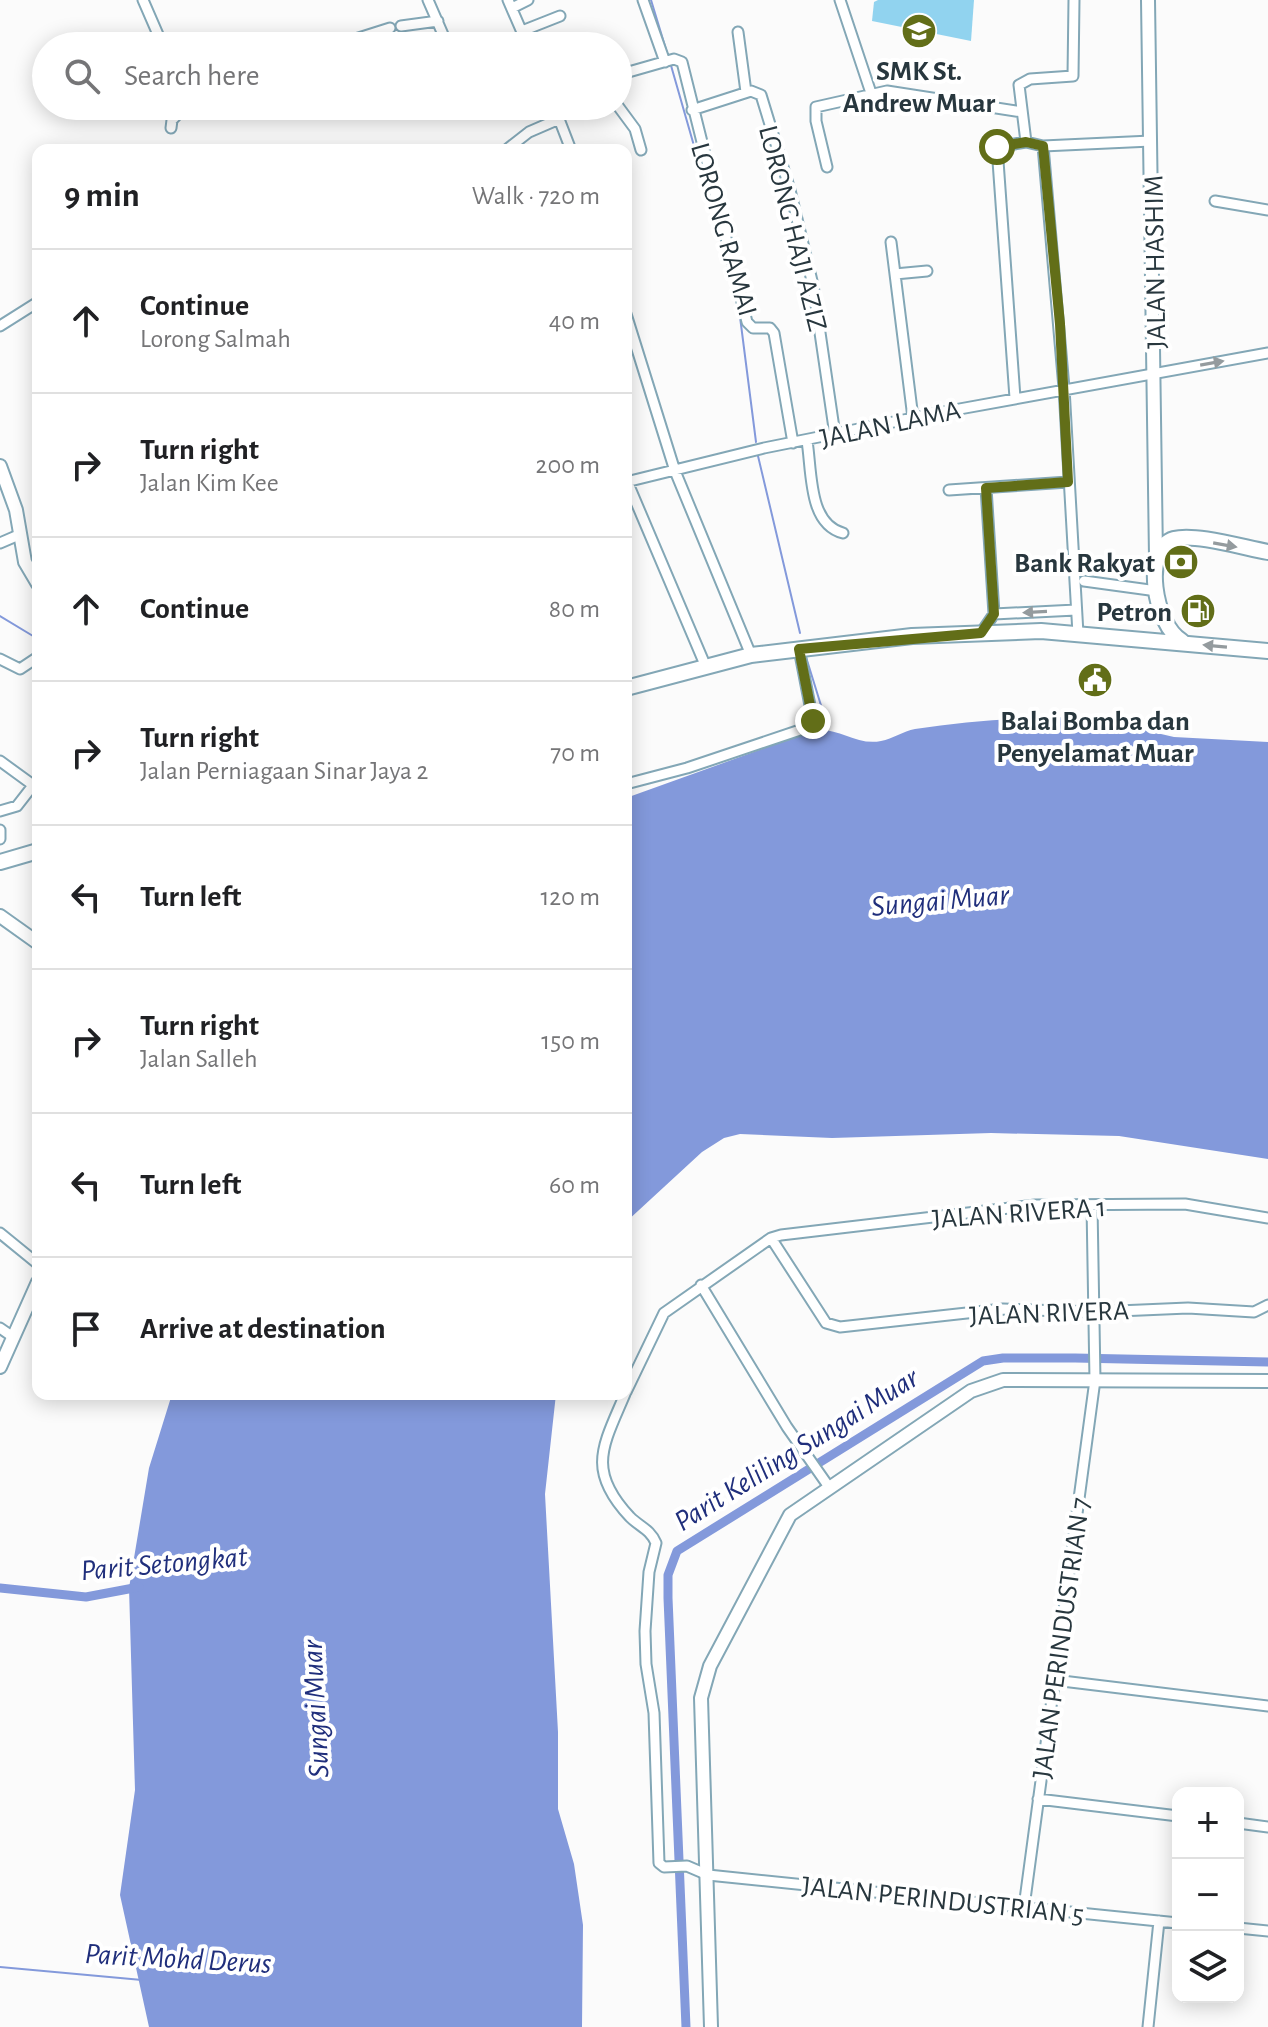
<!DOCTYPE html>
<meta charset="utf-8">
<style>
body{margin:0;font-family:"Alegreya Sans",sans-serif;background:#f6f6f6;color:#202124}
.controls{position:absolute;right:24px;bottom:24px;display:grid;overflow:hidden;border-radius:16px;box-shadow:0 4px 20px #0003}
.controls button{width:72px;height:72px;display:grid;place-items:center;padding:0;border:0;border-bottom:2px solid #e0e0e0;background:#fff;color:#202124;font:40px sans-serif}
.stop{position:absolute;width:24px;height:24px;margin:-18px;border:6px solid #626e18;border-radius:50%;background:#fff}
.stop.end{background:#626e18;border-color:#fff;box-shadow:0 2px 8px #0008}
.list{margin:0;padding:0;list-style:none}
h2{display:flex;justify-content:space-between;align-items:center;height:104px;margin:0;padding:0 32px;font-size:34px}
h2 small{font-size:26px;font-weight:400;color:#757577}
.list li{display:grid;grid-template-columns:52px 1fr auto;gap:24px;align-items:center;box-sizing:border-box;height:144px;padding:0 32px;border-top:2px solid #e0e0e0}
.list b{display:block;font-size:30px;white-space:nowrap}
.list p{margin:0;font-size:26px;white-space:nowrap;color:#757577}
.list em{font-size:26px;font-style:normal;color:#757577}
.icon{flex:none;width:44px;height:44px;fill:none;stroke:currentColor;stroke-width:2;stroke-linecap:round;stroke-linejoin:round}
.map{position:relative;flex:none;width:1268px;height:2027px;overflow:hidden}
.search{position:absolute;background:#fff;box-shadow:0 4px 20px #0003;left:32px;top:32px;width:600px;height:88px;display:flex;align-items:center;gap:20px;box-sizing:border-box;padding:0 28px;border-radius:44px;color:#757577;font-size:30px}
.panel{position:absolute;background:#fff;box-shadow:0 4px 20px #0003;left:32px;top:144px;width:600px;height:1256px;border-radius:16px}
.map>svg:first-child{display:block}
.green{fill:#91d3ef}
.water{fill:#8399db}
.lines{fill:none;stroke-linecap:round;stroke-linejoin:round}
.stream{stroke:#8399db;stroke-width:2}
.canal{stroke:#8399db;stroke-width:9}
.street-casing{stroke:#83a7b6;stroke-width:13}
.secondary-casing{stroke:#83a7b6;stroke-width:16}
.primary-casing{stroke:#83a7b6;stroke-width:18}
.street{stroke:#fff;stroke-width:9}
.secondary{stroke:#fff;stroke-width:12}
.primary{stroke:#fff;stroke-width:14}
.oneway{fill:#949b9e}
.route{stroke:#626e18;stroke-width:10}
.labels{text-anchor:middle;stroke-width:8;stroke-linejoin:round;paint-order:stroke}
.poi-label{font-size:28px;font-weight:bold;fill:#28373e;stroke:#fff}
.street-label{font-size:28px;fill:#28373e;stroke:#fff}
.water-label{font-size:30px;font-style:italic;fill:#202f7c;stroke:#fff}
</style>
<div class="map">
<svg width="1268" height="2027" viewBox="0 0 1268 2027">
<rect width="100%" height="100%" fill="#fbfbfb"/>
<!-- green -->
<path class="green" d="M 878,0 L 974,0 L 971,41 L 872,21 L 874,2 Z"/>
<!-- water -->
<path class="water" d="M 1069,717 L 1096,719 L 1174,737 L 1268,742 L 1268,1159 L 1119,1136 L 991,1133 L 832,1138 L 740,1134 L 724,1138 L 702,1152 L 626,1222 L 626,798 L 815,730 C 838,727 857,746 881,741 C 893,739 903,731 915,729 C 966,721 1018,718 1069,717 Z
M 172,1394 L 556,1394 L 545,1494 L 558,1732 L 558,1809 L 574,1864 L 583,1925 L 582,2027 L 149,2027 L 120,1895 L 135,1790 L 129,1588 L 149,1468 Z"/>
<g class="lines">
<!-- stream -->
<path class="stream" d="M 651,0 L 668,56
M 670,62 L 729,268
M 739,309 L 756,442
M 758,456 L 800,633
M 0,616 L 38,639
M 806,657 L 828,728
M 0,1967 L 142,1980"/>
<!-- canal -->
<path class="canal" d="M 0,1588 L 86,1597 L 139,1587
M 686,2027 L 668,1598 L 668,1575 L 677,1551 L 983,1361 L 1003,1358 L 1075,1358 L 1268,1362"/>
<defs>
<path id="street" d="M 143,0 L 163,46
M 428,0 L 448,46
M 508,0 L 528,46
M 643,0 L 665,62
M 840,0 L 871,93
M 512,8 L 528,0
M 401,26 L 438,21
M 522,31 L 560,16
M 738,32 L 746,92
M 349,41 L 390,28
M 618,75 L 674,59 L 682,62 L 747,322 L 753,328 L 770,328 L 774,333 L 793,443
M 554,106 L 571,150
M 618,106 L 635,129 L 641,150
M 692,110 L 751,91 L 761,95 L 790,190 L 813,285 L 835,435
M 171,128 L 172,120 L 186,106
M 1026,142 L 1019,85 L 1030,79 L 1073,76 L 1074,0
M 1043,146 L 1064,388 L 1078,634
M 506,150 L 529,132 L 559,119
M 827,167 L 816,121 L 816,107 L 887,91 L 1022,112
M 1215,201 L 1268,210
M 891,242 L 913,418
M 895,274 L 927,271
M 626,314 L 675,471 L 751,655
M 0,326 L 38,302
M 1015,398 L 997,147 L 1026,142 L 1043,146 L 1151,141
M 807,441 C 812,471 808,524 843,533
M 627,481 L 706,667
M 626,482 L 764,448 L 943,412 L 1268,353
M 949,490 L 1068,482
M 0,543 L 21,534
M 1084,581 L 1157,591
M 994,614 L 1076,610
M 981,633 L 994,614 L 986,488
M 0,659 L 20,669 L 38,657
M 0,761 L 33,785
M 626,784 L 687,768 L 809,727 L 813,721 L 799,649
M 0,811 L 17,806 L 38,779
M 0,830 L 0,839
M 0,1233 L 38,1264
M 771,1238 L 826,1323 L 840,1327 L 1003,1309 L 1095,1312 L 1188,1308 L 1254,1312 L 1268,1305
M 701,1285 L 787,1427 L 829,1487
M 0,1328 L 13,1337
M 626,1392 L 664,1313 L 771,1238 L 781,1235 L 1035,1205 L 1185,1204 L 1268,1218
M 625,1394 C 603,1446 586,1470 630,1517 C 640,1527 650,1529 656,1543 L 649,1572 L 645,1631 L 646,1664 L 654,1713 L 659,1863 L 664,1867 L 687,1866 L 708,1875 L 1178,1923
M 1054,1680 L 1268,1706
M 1038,1799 L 1178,1816
M 1238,1823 L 1268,1827
M 1024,1907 L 1095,1380 L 1092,1205
M 1238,1928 L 1268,1931
M 1148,2027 L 1159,1921"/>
<path id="secondary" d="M 1148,0 L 1156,557
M 0,466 L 16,510 L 25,562 L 38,584
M 0,916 L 38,943
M 0,1367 L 38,1282
M 711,2027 L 701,1698 L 710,1666 L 790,1515 L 971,1391 L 1003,1380 L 1268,1381"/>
<path id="primary" d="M 1182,641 C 1154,625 1142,548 1174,539 C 1195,533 1245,548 1268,552
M 626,688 L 751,655 L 912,636 L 1041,631 L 1268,651
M 0,862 L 38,851"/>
</defs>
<!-- street casing -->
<use href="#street" class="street-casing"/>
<!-- secondary casing -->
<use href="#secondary" class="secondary-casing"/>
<!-- primary casing -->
<use href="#primary" class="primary-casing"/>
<!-- street -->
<use href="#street" class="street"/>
<!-- secondary -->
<use href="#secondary" class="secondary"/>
<!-- primary -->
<use href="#primary" class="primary"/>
</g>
<!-- one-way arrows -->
<defs><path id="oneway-solid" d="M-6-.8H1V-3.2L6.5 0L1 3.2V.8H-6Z" transform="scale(2)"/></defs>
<g class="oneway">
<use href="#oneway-solid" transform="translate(1212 363) rotate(-10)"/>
<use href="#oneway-solid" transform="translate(1225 545) rotate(10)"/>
<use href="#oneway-solid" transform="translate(1035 612) rotate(177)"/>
<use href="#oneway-solid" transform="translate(1215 646) rotate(-175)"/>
</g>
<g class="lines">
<!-- route -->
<path class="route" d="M 813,721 L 799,649 L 981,633 L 994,614 L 986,488 L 1068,482 L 1060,324 L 1043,146 L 1026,142 L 997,147"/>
</g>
<!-- icons -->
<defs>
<symbol id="school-disc" viewBox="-11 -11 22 22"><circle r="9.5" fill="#626e18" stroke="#fff"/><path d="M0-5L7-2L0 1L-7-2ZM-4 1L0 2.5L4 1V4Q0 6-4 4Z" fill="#fff"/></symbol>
<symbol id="bank-disc" viewBox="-11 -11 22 22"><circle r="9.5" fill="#626e18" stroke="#fff"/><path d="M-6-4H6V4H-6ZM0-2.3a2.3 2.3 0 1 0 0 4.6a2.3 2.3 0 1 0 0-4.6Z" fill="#fff"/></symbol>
<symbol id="fuel-disc" viewBox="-11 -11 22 22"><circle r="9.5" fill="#626e18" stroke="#fff"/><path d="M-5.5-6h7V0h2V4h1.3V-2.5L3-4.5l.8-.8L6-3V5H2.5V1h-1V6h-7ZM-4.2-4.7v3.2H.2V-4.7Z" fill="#fff"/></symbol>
<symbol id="civic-disc" viewBox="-11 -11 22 22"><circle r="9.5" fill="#626e18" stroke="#fff"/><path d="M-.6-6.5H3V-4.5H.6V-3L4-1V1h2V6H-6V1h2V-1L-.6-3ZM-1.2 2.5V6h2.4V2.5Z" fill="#fff"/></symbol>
</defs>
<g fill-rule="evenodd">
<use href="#school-disc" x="899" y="11" width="40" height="40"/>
<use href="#bank-disc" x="1161" y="542" width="40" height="40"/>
<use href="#fuel-disc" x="1178" y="591" width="40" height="40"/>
<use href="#civic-disc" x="1075" y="660" width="40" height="40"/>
</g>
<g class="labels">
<!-- poi labels -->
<g class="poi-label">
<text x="919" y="80">SMK St.<tspan x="919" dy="32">Andrew Muar</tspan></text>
<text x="1155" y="572" text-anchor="end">Bank Rakyat</text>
<text x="1172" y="621" text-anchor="end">Petron</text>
<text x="1095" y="730">Balai Bomba dan<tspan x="1095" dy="32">Penyelamat Muar</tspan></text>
</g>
<!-- street labels -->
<g class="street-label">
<text transform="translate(794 228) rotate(76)" y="10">LORONG HAJI AZIZ</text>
<text transform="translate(725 229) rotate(74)" y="10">LORONG RAMAI</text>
<text transform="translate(1154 262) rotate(-91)" y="10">JALAN HASHIM</text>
<text transform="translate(890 423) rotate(-12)" y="10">JALAN LAMA</text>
<text transform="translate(1019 1212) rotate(-4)" y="10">JALAN RIVERA 1</text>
<text transform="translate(1049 1312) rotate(-2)" y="10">JALAN RIVERA</text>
<text transform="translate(1060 1638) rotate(-82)" y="10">JALAN PERINDUSTRIAN 7</text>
<text transform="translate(943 1899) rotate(6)" y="10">JALAN PERINDUSTRIAN 5</text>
</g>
<!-- water labels -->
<g class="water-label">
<text transform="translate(940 900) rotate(-5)" y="10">Sungai Muar</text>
<text transform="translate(796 1449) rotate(-32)" y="10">Parit Keliling Sungai Muar</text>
<text transform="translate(164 1563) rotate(-5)" y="10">Parit Setongkat</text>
<text transform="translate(315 1709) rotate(-93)" y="10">Sungai Muar</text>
<text transform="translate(178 1958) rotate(3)" y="10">Parit Mohd Derus</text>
</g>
</g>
</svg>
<div class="controls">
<button>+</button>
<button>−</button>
<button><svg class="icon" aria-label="layers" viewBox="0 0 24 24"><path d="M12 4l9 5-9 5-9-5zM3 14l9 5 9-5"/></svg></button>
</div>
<div class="stop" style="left:997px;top:147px"></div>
<div class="stop end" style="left:813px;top:721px"></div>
<div class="search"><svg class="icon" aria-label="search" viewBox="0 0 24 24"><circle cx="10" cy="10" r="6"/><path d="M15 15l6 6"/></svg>Search here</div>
<section class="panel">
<h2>9 min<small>Walk · 720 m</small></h2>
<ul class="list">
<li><svg class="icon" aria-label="ahead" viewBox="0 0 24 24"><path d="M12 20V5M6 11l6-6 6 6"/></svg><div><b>Continue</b><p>Lorong Salmah</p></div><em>40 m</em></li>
<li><svg class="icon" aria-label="right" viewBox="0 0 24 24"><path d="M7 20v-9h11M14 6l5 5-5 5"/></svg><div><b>Turn right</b><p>Jalan Kim Kee</p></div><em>200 m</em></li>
<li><svg class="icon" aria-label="ahead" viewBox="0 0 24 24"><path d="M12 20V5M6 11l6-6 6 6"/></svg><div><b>Continue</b></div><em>80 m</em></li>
<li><svg class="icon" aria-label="right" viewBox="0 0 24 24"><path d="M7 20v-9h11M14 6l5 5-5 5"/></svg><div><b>Turn right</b><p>Jalan Perniagaan Sinar Jaya 2</p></div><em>70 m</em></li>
<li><svg class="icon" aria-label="left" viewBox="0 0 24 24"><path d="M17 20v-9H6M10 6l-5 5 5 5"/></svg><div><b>Turn left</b></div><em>120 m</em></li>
<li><svg class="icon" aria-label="right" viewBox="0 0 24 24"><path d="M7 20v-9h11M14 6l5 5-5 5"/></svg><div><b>Turn right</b><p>Jalan Salleh</p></div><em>150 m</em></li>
<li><svg class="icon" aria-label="left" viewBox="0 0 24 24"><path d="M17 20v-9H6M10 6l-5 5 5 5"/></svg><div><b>Turn left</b></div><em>60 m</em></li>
<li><svg class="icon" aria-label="arrive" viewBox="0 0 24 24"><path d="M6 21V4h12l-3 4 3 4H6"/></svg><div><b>Arrive at destination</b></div></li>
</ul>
</section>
</div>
